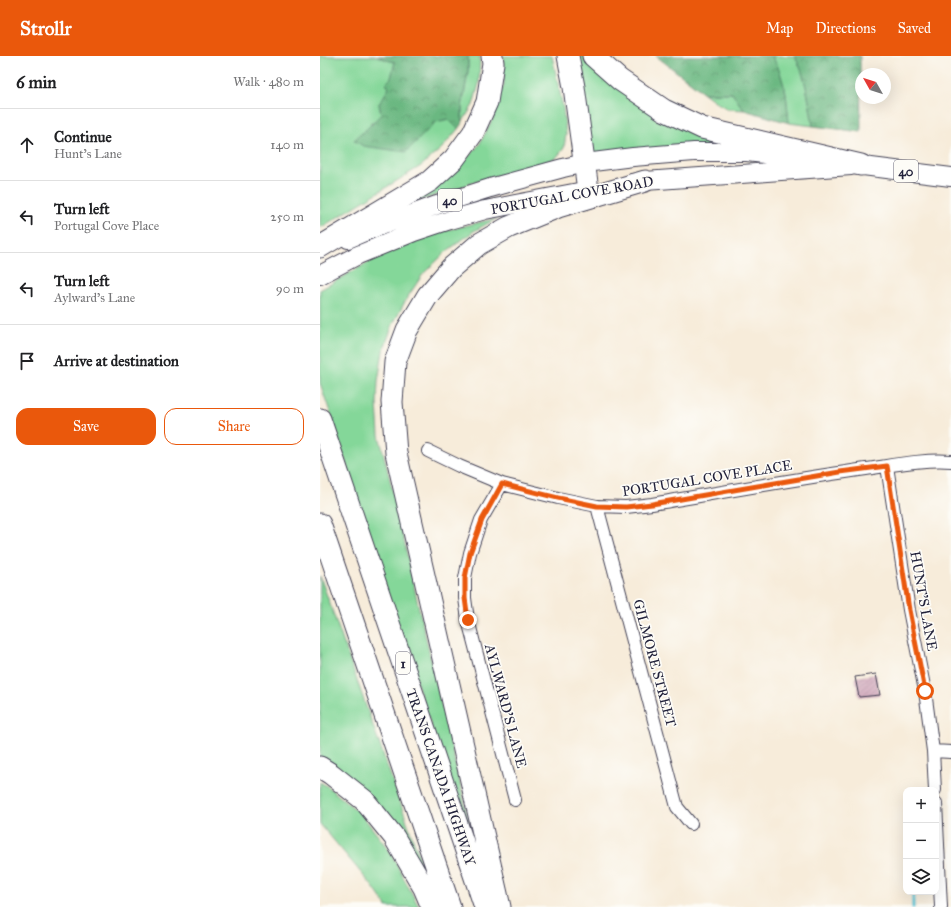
<!DOCTYPE html>
<meta charset="utf-8">
<style>
body{margin:0;font-family:"IM FELL Great Primer",serif;background:#f2f2f2;color:#202124}
.controls{position:absolute;right:12px;bottom:12px;display:grid;overflow:hidden;border-radius:8px;box-shadow:0 4px 16px #0002}
.controls button{width:36px;height:36px;display:grid;place-items:center;padding:0;border:0;border-bottom:1px solid #e0e0e0;background:#fff;color:#202124;font:20px sans-serif}
.compass{position:absolute;left:535px;top:12px;width:36px;height:36px;border-radius:50%;background:#fff;box-shadow:0 4px 16px #0002;rotate:309deg}
.stop{position:absolute;width:12px;height:12px;margin:-9px;border:3px solid #ea580c;border-radius:50%;background:#fff}
.stop.end{background:#ea580c;border-color:#fff;box-shadow:0 1px 4px #0008}
.list{margin:0;padding:0;list-style:none}
h2{display:flex;justify-content:space-between;align-items:center;height:52px;margin:0;padding:0 16px;font-size:17px}
h2 small{font-size:13px;font-weight:400;color:#757577}
.list li{display:grid;grid-template-columns:26px 1fr auto;gap:12px;align-items:center;box-sizing:border-box;height:72px;padding:0 16px;border-top:1px solid #e0e0e0}
.list b{display:block;font-size:15px;white-space:nowrap}
.list p{margin:0;font-size:13px;white-space:nowrap;color:#757577}
.list em{font-size:13px;font-style:normal;color:#757577}
.actions{display:flex;gap:8px;padding:12px 16px}
.actions a{flex:1;padding:9px 0;border:1px solid #ea580c;border-radius:12px;text-align:center;font-size:14px;color:#ea580c}
.actions .main{background:#ea580c;color:#fff}
.icon{flex:none;width:22px;height:22px;fill:none;stroke:currentColor;stroke-width:2;stroke-linecap:round;stroke-linejoin:round}
.map{position:relative;flex:none;width:631px;height:851px;overflow:hidden}
header{display:flex;align-items:center;gap:24px;box-sizing:border-box;height:56px;padding:0 20px;background:#ea580c;color:#fff}
header strong{font-size:19px}
nav{display:flex;gap:22px;margin-inline-start:auto;font-size:14px}
main{display:flex}
aside{flex:1;background:#fff}
.map>svg:first-child{display:block}
.grass{fill:#84d799;stroke:#537c6a}
.forest{fill:url(#forest-crowns);stroke:#466d5e}
.lines{fill:none;stroke-linecap:round;stroke-linejoin:round}
.stream{stroke:#5fc8da;stroke-width:3}
.building{fill:url(#building-hatch)}
.minor-casing{stroke:#424053;stroke-width:14}
.primary-casing{stroke:#424053;stroke-width:20}
.motorway-casing{stroke:#424053;stroke-width:23}
.minor{stroke:#fff;stroke-width:12}
.primary{stroke:#fff;stroke-width:18}
.motorway{stroke:#fff;stroke-width:21}
.route{stroke:#ea580c;stroke-width:5}
.labels{text-anchor:middle;stroke-width:3.5;stroke-linejoin:round;paint-order:stroke}
.shield{fill:#fdfcf7;stroke:#646373;stroke-width:1}
.shield-label{font-size:13px;font-weight:bold;fill:#22223b}
.street-label{font-size:14px;fill:#22223b;stroke:#fdfcf7}
</style>
<header>
<strong>Strollr</strong>
<nav><a>Map</a><a>Directions</a><a>Saved</a></nav>
</header>
<main>
<aside>
<h2>6 min<small>Walk · 480 m</small></h2>
<ul class="list">
<li><svg class="icon" aria-label="ahead" viewBox="0 0 24 24"><path d="M12 20V5M6 11l6-6 6 6"/></svg><div><b>Continue</b><p>Hunt's Lane</p></div><em>140 m</em></li>
<li><svg class="icon" aria-label="left" viewBox="0 0 24 24"><path d="M17 20v-9H6M10 6l-5 5 5 5"/></svg><div><b>Turn left</b><p>Portugal Cove Place</p></div><em>250 m</em></li>
<li><svg class="icon" aria-label="left" viewBox="0 0 24 24"><path d="M17 20v-9H6M10 6l-5 5 5 5"/></svg><div><b>Turn left</b><p>Aylward's Lane</p></div><em>90 m</em></li>
<li><svg class="icon" aria-label="arrive" viewBox="0 0 24 24"><path d="M6 21V4h12l-3 4 3 4H6"/></svg><div><b>Arrive at destination</b></div></li>
</ul>
<div class="actions"><a class="main">Save</a><a>Share</a></div>
</aside>
<div class="map">
<svg width="631" height="851" viewBox="0 0 631 851">
<defs>
<pattern id="forest-crowns" width="20" height="18" patternUnits="userSpaceOnUse"><rect width="20" height="18" fill="#6bb881"/><path d="M2 6a3 3 0 1 1 6 0M12 15a3 3 0 1 1 6 0" fill="none" stroke="#58956b"/></pattern>
<pattern id="building-hatch" width="6" height="6" patternUnits="userSpaceOnUse"><rect width="6" height="6" fill="#cc9fb5"/><path d="M-1 1l2-2M0 6l6-6M5 7l2-2" fill="none" stroke="#a58194"/></pattern>
</defs>
<rect width="100%" height="100%" fill="#fdfcf7"/>
<filter id="ink" filterUnits="userSpaceOnUse"><feTurbulence type="fractalNoise" baseFrequency=".025" numOctaves="2"/><feDisplacementMap in="SourceGraphic" scale="8" xChannelSelector="R" yChannelSelector="G"/><feConvolveMatrix kernelMatrix="1 2 1 2 8 2 1 2 1" color-interpolation-filters="sRGB"/></filter>
<filter id="wash" filterUnits="userSpaceOnUse"><feTurbulence type="fractalNoise" baseFrequency=".012" numOctaves="4" result="noise"/><feDisplacementMap in="SourceGraphic" scale="16" xChannelSelector="R" yChannelSelector="G"/><feGaussianBlur stdDeviation="0.9" result="paint"/><feColorMatrix in="noise" values="0 0 0 0 0 0 0 0 0 0 0 0 0 0 0 0 0 1.4 0 .05"/><feComposite in="paint" operator="in"/></filter>
<g filter="url(#wash)">
<rect width="100%" height="100%" fill="#f7ecda"/>
<!-- grass -->
<path class="grass" d="M 0,0 L 57,0 L 67,4 L 75,6 L 69,32 L 59,48 L 61,58 L 56,64 L 50,68 L 105,76 L 116,66 L 128,63 L 138,73 L 122,92 L 101,110 L 0,172 Z
M 148,0 L 160,0 L 159,28 L 153,49 L 142,67 L 142,51 L 148,15 Z
M 183,0 L 232,0 L 243,51 L 246,78 L 244,92 L 236,102 L 222,107 L 198,114 L 155,126 L 64,157 L 132,118 L 159,89 L 173,62 L 184,28 Z
M 252,0 L 265,0 L 435,92 L 268,98 Z
M 452,0 L 474,0 C 485,13 490,52 493,70 L 469,67 L 466,37 L 459,13 Z
M 384,37 L 412,37 L 424,54 L 408,53 L 399,48 Z
M 178,162 L 154,175 L 127,195 L 103,218 L 87,242 L 73,268 L 63,295 L 58,325 L 57,347 L 59,379 L 78,457 L 97,544 L 149,766 L 152,795 L 44,466 L 12,362 L 0,327 L 0,234 L 61,199 L 119,176 Z
M 0,520 L 102,808 L 0,705 Z
M 0,726 L 7,730 L 41,758 L 69,794 L 99,851 L 67,851 L 53,831 L 0,768 Z"/>
<!-- forest -->
<path class="forest" d="M 57,0 L 148,0 L 148,15 L 142,51 L 142,67 L 138,73 L 128,63 L 116,66 L 86,96 L 43,90 L 34,84 C 43,76 54,67 61,58 L 59,48 L 69,32 L 66,27 L 71,22 L 75,6 L 67,4 Z
M 336,0 L 452,0 L 459,13 L 466,37 L 469,67 L 424,54 L 412,37 L 384,37 Z
M 474,0 L 540,0 L 541,76 L 493,70 C 490,52 485,13 474,0 Z"/>
<g class="lines">
<!-- stream -->
<path class="stream" d="M 593,851 L 593,836"/>
</g>
<g id="blocks">
<!-- building -->
<path class="building" d="M 556,618 L 560,639 L 539,641 L 535,621 Z"/>
</g>
</g>
<g filter="url(#ink)">
<use href="#blocks" fill-opacity="0" stroke="#424053" stroke-width="1"/>
<g class="lines">
<defs>
<path id="minor" d="M 108,395 L 139,410 L 182,428 L 238,442 L 277,450 L 306,451 L 332,448 C 403,436 474,423 546,413 C 574,409 603,403 631,405
M 567,410 L 589,554 L 605,635 L 613,695 L 615,734
M 182,428 L 161,464 L 150,497 L 145,522 L 145,542 L 148,564 L 195,744
M 277,450 L 357,751 L 371,768
M 613,695 L 631,696
M 616,747 L 621,851"/>
<path id="primary" d="M 527,108 L 631,121
M 312,127 L 325,125 L 531,110
M 28,183 L 49,174 L 117,149 L 170,132 L 243,112 L 265,107 L 313,101 L 374,96 L 427,96 L 477,102
M 0,219 L 38,199 L 94,176 L 130,164 L 165,154 L 269,134"/>
<path id="motorway" d="M 248,0 L 254,31 L 268,134
M 273,0 L 300,24 L 344,54 L 382,72 L 541,109
M 0,191 L 110,125 L 134,103 L 153,77 L 167,46 L 173,7 L 172,0
M 0,363 L 165,851
M 0,468 L 130,851
M 0,711 L 11,718 L 44,744 L 74,781 L 104,832 L 112,851
M 180,851 L 76,397 L 72,346 L 75,306 L 87,274 L 108,239 L 131,212 L 159,188 L 189,171 L 238,151 L 325,125"/>
</defs>
<!-- minor casing -->
<use href="#minor" class="minor-casing"/>
<!-- primary casing -->
<use href="#primary" class="primary-casing"/>
<!-- motorway casing -->
<use href="#motorway" class="motorway-casing"/>
<!-- minor -->
<use href="#minor" class="minor"/>
<!-- primary -->
<use href="#primary" class="primary"/>
<!-- motorway -->
<use href="#motorway" class="motorway"/>
</g>
</g>
<g class="lines" filter="url(#ink)">
<!-- route -->
<path class="route" d="M 148,564 L 145,542 L 145,522 L 150,497 L 162,464 L 182,428 L 238,442 L 277,450 L 306,451 L 332,448 L 520,416 L 567,410 L 589,554 L 605,635"/>
</g>
<g class="labels">
<!-- shield labels -->
<g class="shield">
<rect x="574" y="104" width="24" height="22" rx="3"/>
<rect x="118" y="133" width="24" height="22" rx="3"/>
<rect x="76" y="596" width="14" height="22" rx="3"/>
</g>
<g class="shield-label">
<text x="586" y="120">40</text>
<text x="130" y="149">40</text>
<text x="83" y="612">1</text>
</g>
<!-- street labels -->
<g class="street-label">
<text transform="translate(252 139) rotate(-10)" y="5">PORTUGAL COVE ROAD</text>
<text transform="translate(387 422) rotate(-9)" y="5">PORTUGAL COVE PLACE</text>
<text transform="translate(604 545) rotate(80)" y="5">HUNT'S LANE</text>
<text transform="translate(335 607) rotate(75)" y="5">GILMORE STREET</text>
<text transform="translate(186 650) rotate(75)" y="5">AYLWARD'S LANE</text>
<text transform="translate(121 721) rotate(71)" y="5">TRANS CANADA HIGHWAY</text>
</g>
</g>
</svg>
<div class="controls">
<button>+</button>
<button>−</button>
<button><svg class="icon" aria-label="layers" viewBox="0 0 24 24"><path d="M12 4l9 5-9 5-9-5zM3 14l9 5 9-5"/></svg></button>
</div>
<svg class="compass" viewBox="-18 -18 36 36"><path d="M0-13l5 13h-10z" fill="#e53935"/><path d="M0 13l5-13h-10z" fill="#757577"/></svg>
<div class="stop" style="left:605px;top:635px"></div>
<div class="stop end" style="left:148px;top:564px"></div>
</div>
</main>
